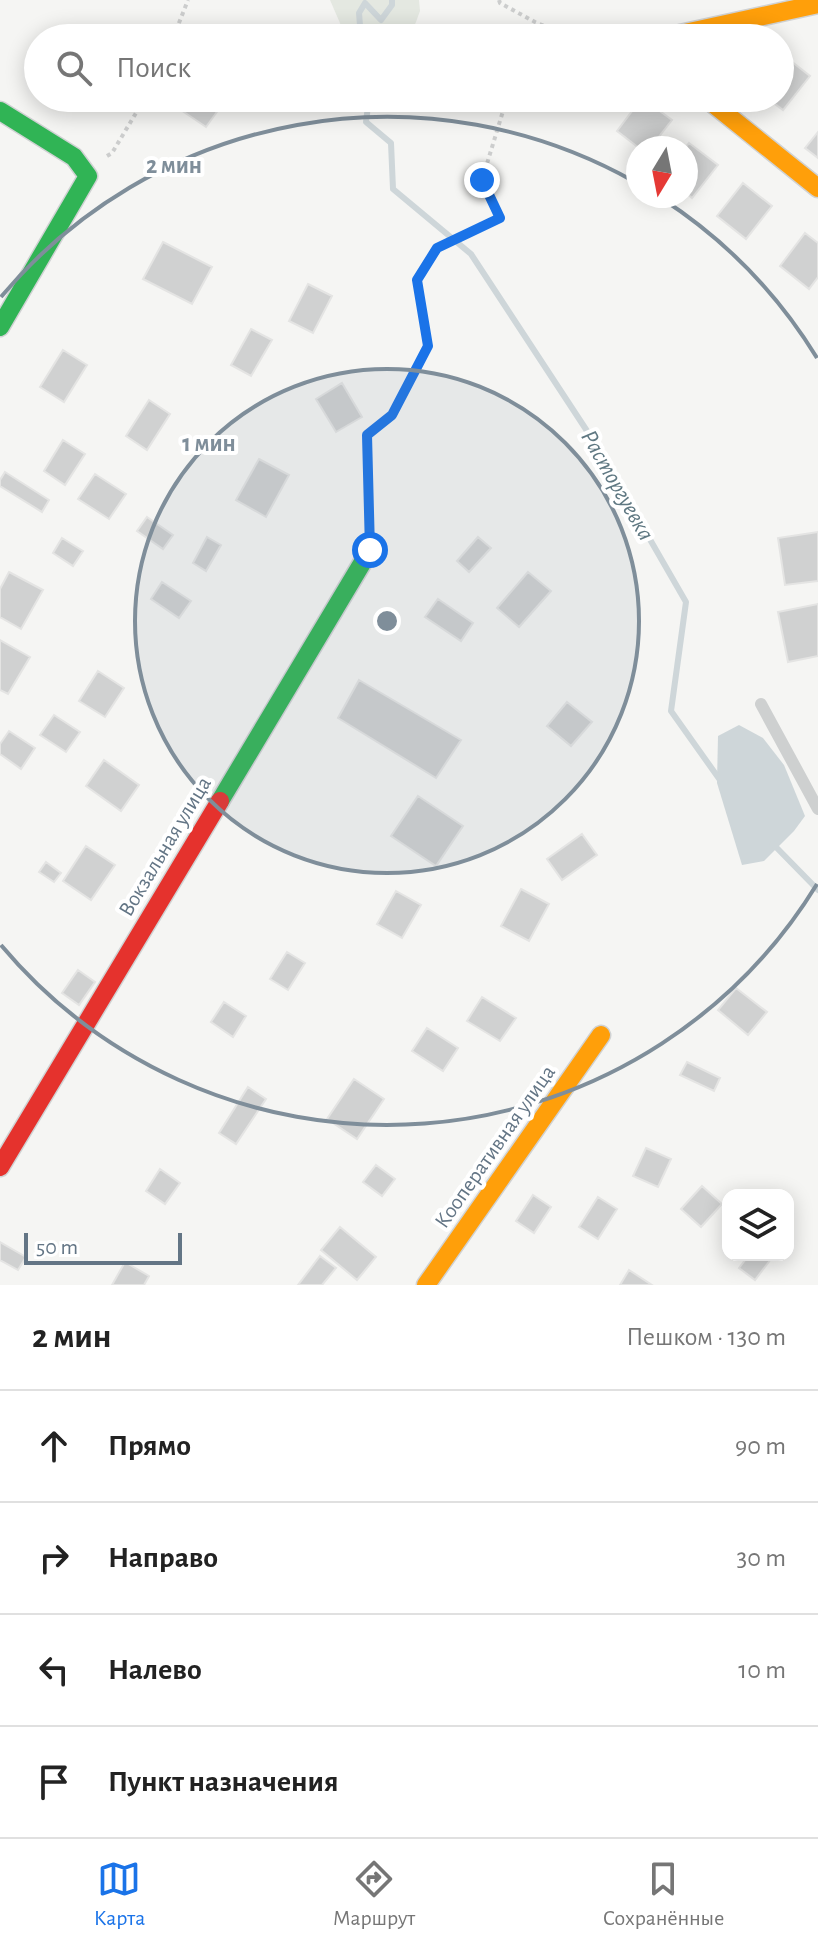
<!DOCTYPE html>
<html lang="ru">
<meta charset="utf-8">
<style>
body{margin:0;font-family:"Alegreya Sans",sans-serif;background:#f2f2f2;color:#222}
.controls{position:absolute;right:24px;bottom:24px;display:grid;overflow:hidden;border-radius:16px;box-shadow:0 4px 20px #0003}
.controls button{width:72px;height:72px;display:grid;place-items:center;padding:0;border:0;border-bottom:2px solid #e0e0e0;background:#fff;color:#222;font:40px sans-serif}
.compass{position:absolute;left:626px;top:136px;width:72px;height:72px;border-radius:50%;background:#fff;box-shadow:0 4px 20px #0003;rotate:190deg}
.scale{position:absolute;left:24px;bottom:20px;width:158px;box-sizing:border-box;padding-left:8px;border:4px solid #637585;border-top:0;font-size:22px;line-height:28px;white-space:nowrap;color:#637585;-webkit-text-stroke:6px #fff;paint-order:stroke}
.stop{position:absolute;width:24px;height:24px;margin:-18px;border:6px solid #1a73e8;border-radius:50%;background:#fff}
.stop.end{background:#1a73e8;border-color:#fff;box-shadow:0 2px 8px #0008}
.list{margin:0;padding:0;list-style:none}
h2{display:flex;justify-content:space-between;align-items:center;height:104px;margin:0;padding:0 32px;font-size:34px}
h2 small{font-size:26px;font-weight:400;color:#767676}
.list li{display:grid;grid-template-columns:52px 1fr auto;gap:24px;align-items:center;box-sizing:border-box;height:112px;padding:0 32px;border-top:2px solid #e0e0e0}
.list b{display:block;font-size:30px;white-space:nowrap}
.list em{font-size:26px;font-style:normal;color:#767676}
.icon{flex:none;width:44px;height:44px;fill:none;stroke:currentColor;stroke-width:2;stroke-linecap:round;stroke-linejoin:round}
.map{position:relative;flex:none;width:818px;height:1285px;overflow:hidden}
.search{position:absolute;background:#fff;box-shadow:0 4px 20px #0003;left:24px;right:24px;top:24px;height:88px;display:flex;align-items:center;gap:20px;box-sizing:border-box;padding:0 28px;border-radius:44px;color:#767676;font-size:30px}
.sheet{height:552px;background:#fff}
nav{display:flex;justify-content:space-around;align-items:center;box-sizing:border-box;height:112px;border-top:2px solid #e0e0e0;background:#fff;font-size:22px;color:#767676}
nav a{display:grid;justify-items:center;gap:4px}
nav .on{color:#1a73e8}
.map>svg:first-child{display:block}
.green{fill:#e4e8e1}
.water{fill:#ced6d9}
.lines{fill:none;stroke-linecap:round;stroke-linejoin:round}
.stream{stroke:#ced6d9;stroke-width:6}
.building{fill:#d0d1d1;stroke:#e4e4e3;stroke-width:2}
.fast-casing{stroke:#d0d2d3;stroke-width:21}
.slow-casing{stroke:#d0d2d3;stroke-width:21}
.jam-casing{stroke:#d0d2d3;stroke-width:21}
.path{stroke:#cccdcd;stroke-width:4;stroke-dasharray:4 4;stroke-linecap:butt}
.lane{stroke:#ced0d0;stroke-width:12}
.fast{stroke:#30b455;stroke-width:18}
.slow{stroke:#ff9f0a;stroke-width:18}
.jam{stroke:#e5322d;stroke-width:18}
.route{stroke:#1a73e8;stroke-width:10}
.ring{fill:none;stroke:#7f8e9a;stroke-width:4}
.labels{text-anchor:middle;stroke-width:8;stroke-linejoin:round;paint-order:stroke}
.street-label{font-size:22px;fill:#637585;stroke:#fff}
.water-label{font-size:24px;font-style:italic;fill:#5f7882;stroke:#fff}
.centre{fill:#7f8e9a;stroke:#fff;stroke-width:4}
.ring-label{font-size:24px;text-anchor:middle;font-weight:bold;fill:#7f8e9a;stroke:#fff;stroke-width:8;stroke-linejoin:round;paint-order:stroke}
</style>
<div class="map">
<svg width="818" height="1285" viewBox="0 0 818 1285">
<rect width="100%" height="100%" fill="#f5f5f3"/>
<!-- green -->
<path class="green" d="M 330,0 L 419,0 L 420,11 L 410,38 L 391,38 L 343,30 Z"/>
<!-- water -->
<path class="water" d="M 739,725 L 763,738 L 784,765 L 805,816 L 794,831 L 764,861 L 742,865 L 717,783 L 718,736 Z"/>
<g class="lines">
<!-- stream -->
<path class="stream" d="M 361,38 L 359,13 L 365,3 L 381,20 L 392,5 L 392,0
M 369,98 L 366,122 L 391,143 L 393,189 L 471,254 L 591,437 L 686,602 L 671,711 L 720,780
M 773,844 L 818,890"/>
</g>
<!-- building -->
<path class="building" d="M 782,54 L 810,76 L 783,110 L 767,98 L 780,98 L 780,57 Z
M 185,98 L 227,98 L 206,127 L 178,108 Z
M 642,98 L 672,120 L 650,148 L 639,148 L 617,131 Z
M 818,132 L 818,158 L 805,148 Z
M 689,143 L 718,165 L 692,198 L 686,193 L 685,148 Z
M 743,183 L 772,206 L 746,239 L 717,216 Z
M 805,233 L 818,243 L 818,277 L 809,289 L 780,266 Z
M 163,242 L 212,267 L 192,304 L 143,279 Z
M 308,284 L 332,296 L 313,333 L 289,321 Z
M 251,329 L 272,340 L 251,376 L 231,365 Z
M 63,350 L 87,365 L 64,402 L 40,387 Z
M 342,383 L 362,417 L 336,432 L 316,399 Z
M 149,400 L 170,414 L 147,450 L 126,436 Z
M 63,440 L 85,454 L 65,485 L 44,471 Z
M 259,459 L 289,475 L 266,517 L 236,500 Z
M 5,472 L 49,500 L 42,512 L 0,486 L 0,480 Z
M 95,474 L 126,494 L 109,519 L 78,499 Z
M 147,517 L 173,535 L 163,549 L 137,531 Z
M 818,532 L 818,581 L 785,585 L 778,538 Z
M 207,537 L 221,545 L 206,571 L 193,563 Z
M 478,537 L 491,548 L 469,572 L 457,561 Z
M 62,538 L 83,551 L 73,566 L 53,553 Z
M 9,572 L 43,590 L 21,629 L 0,617 L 0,589 Z
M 528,572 L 551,591 L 519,627 L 497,608 Z
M 162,582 L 191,601 L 179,618 L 151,599 Z
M 438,599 L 473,623 L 461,641 L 425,617 Z
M 818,604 L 818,656 L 788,662 L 778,612 Z
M 0,640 L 30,657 L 8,694 L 0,690 Z
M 98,671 L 124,688 L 105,717 L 79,701 Z
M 359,680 L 461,740 L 436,778 L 338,718 Z
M 567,702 L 592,722 L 571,746 L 547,726 Z
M 54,715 L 80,732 L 66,752 L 40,735 Z
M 9,731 L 35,748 L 21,769 L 0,754 L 0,744 Z
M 104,760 L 139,785 L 121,811 L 86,786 Z
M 418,796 L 463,826 L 436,866 L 391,836 Z
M 582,834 L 597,855 L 562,880 L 547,859 Z
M 86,846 L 115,865 L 91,900 L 63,881 Z
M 46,862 L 61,873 L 54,882 L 39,872 Z
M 521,889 L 549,904 L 529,941 L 501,926 Z
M 396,891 L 421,905 L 402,938 L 377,924 Z
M 287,952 L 305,963 L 288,990 L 270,979 Z
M 78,970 L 95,982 L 79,1005 L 62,993 Z
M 736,988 L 767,1012 L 748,1035 L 718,1010 Z
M 482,997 L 516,1018 L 500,1041 L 467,1021 Z
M 224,1002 L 246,1016 L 233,1037 L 211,1022 Z
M 427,1028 L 458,1048 L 443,1071 L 412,1051 Z
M 687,1062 L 720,1078 L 714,1091 L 680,1075 Z
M 354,1079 L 384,1099 L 357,1139 L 327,1119 Z
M 248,1087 L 266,1099 L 236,1144 L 219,1133 Z
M 646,1148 L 671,1159 L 658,1187 L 633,1176 Z
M 376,1165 L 395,1179 L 382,1196 L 363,1182 Z
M 160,1169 L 180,1183 L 165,1204 L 146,1191 Z
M 702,1186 L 722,1204 L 701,1227 L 681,1209 Z
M 533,1195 L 551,1207 L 534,1233 L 516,1221 Z
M 598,1197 L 617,1209 L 598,1239 L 579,1227 Z
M 340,1227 L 376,1257 L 357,1280 L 321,1250 Z
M 0,1242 L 26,1257 L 18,1270 L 0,1260 Z
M 749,1255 L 766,1255 L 771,1259 L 755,1280 L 739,1268 Z
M 320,1256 L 336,1268 L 322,1285 L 298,1285 Z
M 125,1262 L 149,1276 L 144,1285 L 112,1285 Z
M 629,1270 L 652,1285 L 620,1285 Z"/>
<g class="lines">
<defs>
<path id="fast" d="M 0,111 L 74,157 L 88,176 L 0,327
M 220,801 L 370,550"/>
<path id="slow" d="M 676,38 L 680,34 L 818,4
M 706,98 L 818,188
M 426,1285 L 601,1035"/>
<path id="jam" d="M 0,1167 L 220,801"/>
</defs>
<!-- fast casing -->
<use href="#fast" class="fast-casing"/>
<!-- slow casing -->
<use href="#slow" class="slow-casing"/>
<!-- jam casing -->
<use href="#jam" class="jam-casing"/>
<!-- path -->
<path class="path" d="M 499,0 L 500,3 L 535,22 L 571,38
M 173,38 L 188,0
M 107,156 L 112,153 L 145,98
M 369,523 L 367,435 L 392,415 L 428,346 L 417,280 L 437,248 L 500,218 L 482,180 L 507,98"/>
<!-- lane -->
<path class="lane" d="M 761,704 L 818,809"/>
<!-- fast -->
<use href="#fast" class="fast"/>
<!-- slow -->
<use href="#slow" class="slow"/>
<!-- jam -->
<use href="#jam" class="jam"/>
</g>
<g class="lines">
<!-- route -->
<path class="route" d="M 370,550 L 367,435 L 392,415 L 428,346 L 417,280 L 437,248 L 500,218 L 482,180"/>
</g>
<!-- distance rings -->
<circle cx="387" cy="621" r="252" fill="#7f8e9a" fill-opacity=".12"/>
<g class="ring">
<circle cx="387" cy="621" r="252"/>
<path d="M817 884A504 504 0 0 1 1 945M1 297A504 504 0 0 1 635 182M661 198A504 504 0 0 1 817 358"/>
</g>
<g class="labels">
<!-- street labels -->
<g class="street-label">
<text transform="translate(164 846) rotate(-59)" y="8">Вокзальная улица</text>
<text transform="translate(494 1146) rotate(-55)" y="8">Кооперативная улица</text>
</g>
<!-- water labels -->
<g class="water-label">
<text transform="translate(618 485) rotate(60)" y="8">Расторгуевка</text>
</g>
</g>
<circle cx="387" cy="621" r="12" class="centre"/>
<g class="ring-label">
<text x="174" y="173">2 мин</text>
<text x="209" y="451">1 мин</text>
</g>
</svg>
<div class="controls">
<button><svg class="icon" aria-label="layers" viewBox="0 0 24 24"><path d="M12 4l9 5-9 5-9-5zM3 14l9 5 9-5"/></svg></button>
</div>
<svg class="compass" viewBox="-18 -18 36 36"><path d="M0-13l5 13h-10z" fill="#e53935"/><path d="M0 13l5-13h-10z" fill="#767676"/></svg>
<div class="scale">50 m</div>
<div class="stop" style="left:370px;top:550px"></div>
<div class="stop end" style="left:482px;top:180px"></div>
<div class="search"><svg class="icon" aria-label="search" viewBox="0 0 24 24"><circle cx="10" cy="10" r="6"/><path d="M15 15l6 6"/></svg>Поиск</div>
</div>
<section class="sheet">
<h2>2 мин<small>Пешком · 130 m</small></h2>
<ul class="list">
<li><svg class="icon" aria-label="ahead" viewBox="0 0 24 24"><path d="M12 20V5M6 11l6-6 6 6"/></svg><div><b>Прямо</b></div><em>90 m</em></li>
<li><svg class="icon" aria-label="right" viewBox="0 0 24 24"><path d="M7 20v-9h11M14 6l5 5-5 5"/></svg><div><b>Направо</b></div><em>30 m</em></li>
<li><svg class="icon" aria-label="left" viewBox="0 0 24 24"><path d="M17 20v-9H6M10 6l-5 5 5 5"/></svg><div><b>Налево</b></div><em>10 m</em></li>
<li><svg class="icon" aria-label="arrive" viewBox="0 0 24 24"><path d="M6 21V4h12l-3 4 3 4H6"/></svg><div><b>Пункт назначения</b></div></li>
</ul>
</section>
<nav>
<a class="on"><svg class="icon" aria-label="map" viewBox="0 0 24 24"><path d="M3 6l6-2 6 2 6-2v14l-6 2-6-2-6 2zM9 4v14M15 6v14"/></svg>Карта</a>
<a><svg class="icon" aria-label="directions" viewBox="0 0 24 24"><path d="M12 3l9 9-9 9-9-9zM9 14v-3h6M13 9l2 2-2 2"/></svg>Маршрут</a>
<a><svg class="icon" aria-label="saved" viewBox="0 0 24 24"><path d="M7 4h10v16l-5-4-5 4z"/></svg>Сохранённые</a>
</nav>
